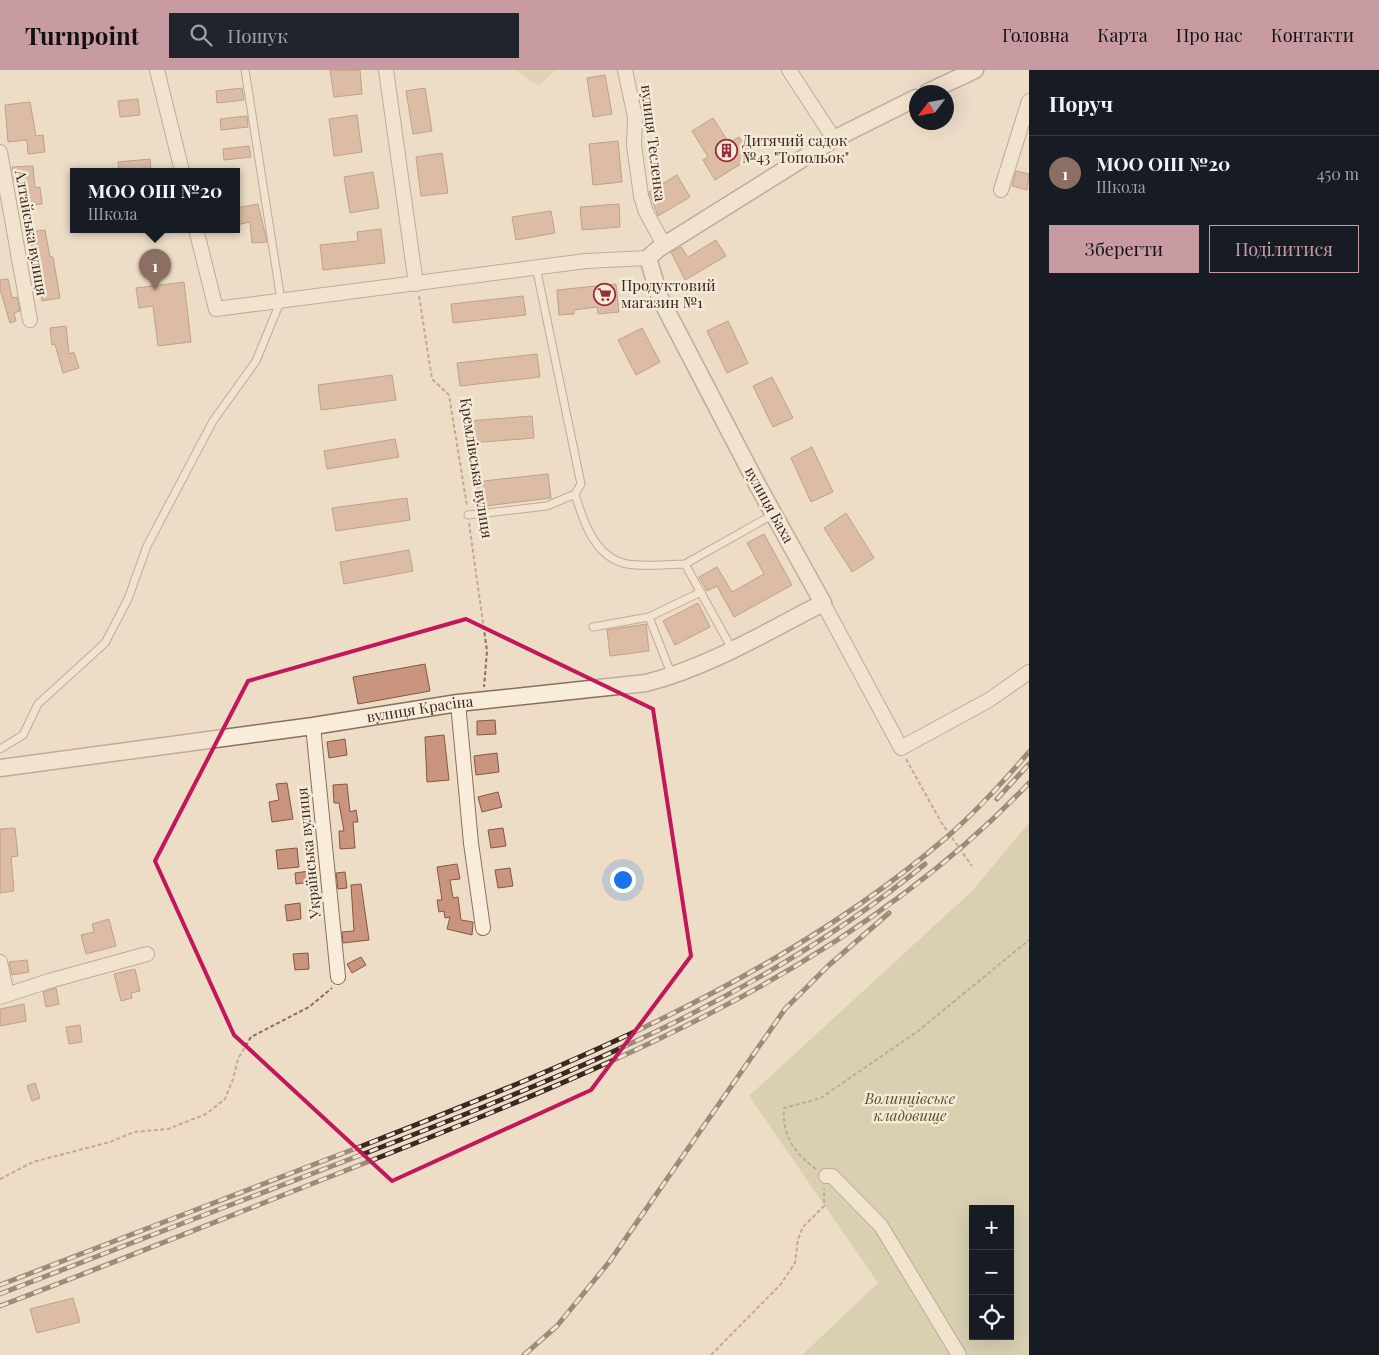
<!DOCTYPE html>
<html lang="uk">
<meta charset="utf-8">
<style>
body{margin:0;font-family:"Playfair Display",serif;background:#20242c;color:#f1f3f6}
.controls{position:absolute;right:15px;bottom:15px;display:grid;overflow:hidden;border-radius:0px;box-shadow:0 5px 20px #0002}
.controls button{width:45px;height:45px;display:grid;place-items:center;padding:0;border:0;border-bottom:1px solid #363941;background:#171b24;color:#f1f3f6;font:25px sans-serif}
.compass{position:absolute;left:909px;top:15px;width:45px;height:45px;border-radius:50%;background:#171b24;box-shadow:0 5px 20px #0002;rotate:238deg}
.you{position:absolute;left:622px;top:809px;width:18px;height:18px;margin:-12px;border:4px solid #fff;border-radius:50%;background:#1a73e8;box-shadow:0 0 0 8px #1a73e833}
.badge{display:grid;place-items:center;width:32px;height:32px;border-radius:50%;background:#c89aa2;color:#fff;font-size:16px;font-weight:700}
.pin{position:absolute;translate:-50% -41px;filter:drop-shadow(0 1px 2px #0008)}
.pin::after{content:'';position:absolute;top:26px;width:18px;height:15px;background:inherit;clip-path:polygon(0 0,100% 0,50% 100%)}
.popup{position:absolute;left:70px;top:98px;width:170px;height:65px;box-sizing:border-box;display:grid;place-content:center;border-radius:0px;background:#171b24;filter:drop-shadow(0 1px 4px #0005);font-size:16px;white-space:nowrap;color:#9ea1a6}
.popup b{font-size:19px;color:#f1f3f6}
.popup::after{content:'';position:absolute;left:50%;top:100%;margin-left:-10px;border:10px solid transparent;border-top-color:#171b24}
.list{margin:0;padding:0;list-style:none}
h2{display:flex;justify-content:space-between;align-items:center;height:65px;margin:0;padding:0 20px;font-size:21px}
h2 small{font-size:16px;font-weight:400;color:#9ea1a6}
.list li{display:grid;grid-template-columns:32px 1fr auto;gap:15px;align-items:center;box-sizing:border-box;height:75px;padding:0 20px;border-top:1px solid #363941}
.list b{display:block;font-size:19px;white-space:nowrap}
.list p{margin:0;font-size:16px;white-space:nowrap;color:#9ea1a6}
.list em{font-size:16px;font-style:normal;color:#9ea1a6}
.actions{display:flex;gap:10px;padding:15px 20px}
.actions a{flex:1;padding:11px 0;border:1px solid #c89aa2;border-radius:0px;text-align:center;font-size:18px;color:#c89aa2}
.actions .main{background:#c89aa2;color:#111}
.icon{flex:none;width:28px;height:28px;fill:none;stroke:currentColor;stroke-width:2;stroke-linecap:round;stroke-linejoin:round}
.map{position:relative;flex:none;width:1029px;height:1285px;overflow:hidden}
header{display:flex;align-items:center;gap:30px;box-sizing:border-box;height:70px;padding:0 25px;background:#c89aa2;color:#111}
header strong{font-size:24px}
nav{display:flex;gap:28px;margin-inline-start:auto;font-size:18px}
.search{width:350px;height:45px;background:#20242c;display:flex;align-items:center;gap:12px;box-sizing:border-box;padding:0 18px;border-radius:0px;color:#9ea1a6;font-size:19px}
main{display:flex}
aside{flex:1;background:#171b24}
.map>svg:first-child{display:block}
.green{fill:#cccb9b}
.cemetery{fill:#c1c19a;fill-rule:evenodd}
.building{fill:#ca957e;stroke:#875643}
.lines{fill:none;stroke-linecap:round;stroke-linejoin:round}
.service-casing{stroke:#896f5d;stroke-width:9}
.minor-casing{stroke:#896f5d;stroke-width:16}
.tertiary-casing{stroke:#896f5d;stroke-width:19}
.path{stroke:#896f5d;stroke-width:2;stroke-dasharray:4 2.5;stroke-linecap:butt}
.service{stroke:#f8ecda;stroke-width:7}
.minor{stroke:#f8ecda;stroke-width:14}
.tertiary{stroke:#f8ecda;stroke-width:16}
.rail-casing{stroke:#392920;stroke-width:5}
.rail{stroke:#f5e9d7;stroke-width:3;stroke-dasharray:9;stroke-linecap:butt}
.marked{fill:none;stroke:#c2185b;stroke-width:4;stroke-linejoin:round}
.labels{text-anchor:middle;stroke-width:5;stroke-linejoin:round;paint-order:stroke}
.poi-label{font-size:15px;fill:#392920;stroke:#f5e9d7;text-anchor:start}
.street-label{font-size:15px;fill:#392920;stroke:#f5e9d7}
.park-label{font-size:15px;font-style:italic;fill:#4f5527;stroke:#f5e9d7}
</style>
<header>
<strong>Turnpoint</strong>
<div class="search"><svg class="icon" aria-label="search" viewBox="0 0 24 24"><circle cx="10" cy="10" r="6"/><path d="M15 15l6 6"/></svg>Пошук</div>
<nav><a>Головна</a><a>Карта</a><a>Про нас</a><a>Контакти</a></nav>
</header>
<main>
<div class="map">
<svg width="1029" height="1285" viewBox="0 0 1029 1285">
<rect width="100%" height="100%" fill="#edddc7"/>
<!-- green -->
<path class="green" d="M 516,0 L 560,0 L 554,1 L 539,16 Z"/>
<!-- cemetery -->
<path class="cemetery" d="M 1029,753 L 1029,1285 L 802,1285 L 878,1213 L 749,1026 L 972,821 ZM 973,1139 L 1010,1139 L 1010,1266 L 973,1266 Z"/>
<!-- building -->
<path class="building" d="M 330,0 L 360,0 L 362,24 L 334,27 Z
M 605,5 L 612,44 L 593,47 L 587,8 Z
M 242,18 L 244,30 L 217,33 L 216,21 Z
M 425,18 L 432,61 L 413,64 L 406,21 Z
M 138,29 L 140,45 L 120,47 L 118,31 Z
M 30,32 L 36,66 L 43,65 L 45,82 L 28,84 L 27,70 L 8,72 L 5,35 Z
M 357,45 L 362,82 L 334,86 L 329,49 Z
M 247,46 L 248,57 L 221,60 L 220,49 Z
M 713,48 L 729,73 L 739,67 L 752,87 L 715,110 L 703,90 L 708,87 L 692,61 Z
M 618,71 L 622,112 L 593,115 L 589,74 Z
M 249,76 L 251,87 L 224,90 L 223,79 Z
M 442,83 L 448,123 L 421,126 L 416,87 Z
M 150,89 L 151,101 L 119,101 L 118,92 Z
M 33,96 L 35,118 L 40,117 L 42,134 L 26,136 L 23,111 L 14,111 L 12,97 Z
M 1016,101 L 1029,104 L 1027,120 L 1012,116 Z
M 373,102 L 379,138 L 350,143 L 344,107 Z
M 677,105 L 690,127 L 658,146 L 649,122 Z
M 258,134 L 267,172 L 252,173 L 250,152 L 236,155 L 236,138 Z
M 619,134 L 620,157 L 582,160 L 580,137 Z
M 551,141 L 555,163 L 516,170 L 512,147 Z
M 381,159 L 385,193 L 323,200 L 320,175 L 358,171 L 357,162 Z
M 45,160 L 50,187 L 53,187 L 60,228 L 42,231 L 38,202 L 34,203 L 31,191 L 34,190 L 29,162 Z
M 716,170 L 726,186 L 685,210 L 671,182 L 681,177 L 688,187 Z
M 8,209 L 12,228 L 17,227 L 20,241 L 14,243 L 16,251 L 10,253 L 0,219 L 0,210 Z
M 184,212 L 191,272 L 158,276 L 153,236 L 139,238 L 136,218 Z
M 616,214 L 619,242 L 598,244 L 597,237 L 574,240 L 574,244 L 559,245 L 557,220 Z
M 523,226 L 526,245 L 453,253 L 451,234 Z
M 728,251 L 748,293 L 727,303 L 707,261 Z
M 66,256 L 69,284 L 74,282 L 79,298 L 63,303 L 55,274 L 52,275 L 50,258 Z
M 642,258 L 660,292 L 636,305 L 618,270 Z
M 537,284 L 540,307 L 460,316 L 457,293 Z
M 392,305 L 396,330 L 321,340 L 318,315 Z
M 772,307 L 793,348 L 773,357 L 753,316 Z
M 532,346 L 534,368 L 470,373 L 468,351 Z
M 395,369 L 399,387 L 327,399 L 324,381 Z
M 812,377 L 833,422 L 811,432 L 791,388 Z
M 548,404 L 551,428 L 477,437 L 474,412 Z
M 407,428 L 410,450 L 336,461 L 332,438 Z
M 846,443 L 874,488 L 852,502 L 824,458 Z
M 764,464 L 792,515 L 734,547 L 717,516 L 707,521 L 699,507 L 717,497 L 732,522 L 764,504 L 747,473 Z
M 409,480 L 413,501 L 344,514 L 340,492 Z
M 698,533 L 710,557 L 675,575 L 663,551 Z
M 646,554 L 649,581 L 610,586 L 607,560 Z
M 425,594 L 430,621 L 358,634 L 353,607 Z
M 495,650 L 496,664 L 477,665 L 477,651 Z
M 444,665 L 449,710 L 427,712 L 425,667 Z
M 345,669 L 347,685 L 329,688 L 327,672 Z
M 497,683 L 499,702 L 476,705 L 474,686 Z
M 287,713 L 293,749 L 272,752 L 269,732 L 279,730 L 276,714 Z
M 347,714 L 350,742 L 356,740 L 358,752 L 353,752 L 355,778 L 340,779 L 339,761 L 344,761 L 339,733 L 334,733 L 333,715 Z
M 498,722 L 502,737 L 482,742 L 478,727 Z
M 15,758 L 18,786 L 11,787 L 14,821 L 0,823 L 0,759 Z
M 503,758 L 506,776 L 491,778 L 488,760 Z
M 297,778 L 299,797 L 278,799 L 276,780 Z
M 457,794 L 460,809 L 450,810 L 453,828 L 458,827 L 461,850 L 473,852 L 472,865 L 447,859 L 450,847 L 445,848 L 444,841 L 439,842 L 437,830 L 442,830 L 437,797 Z
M 510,798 L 513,816 L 498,818 L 495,800 Z
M 309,801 L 311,812 L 296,814 L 295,803 Z
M 345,802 L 347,818 L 338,819 L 336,803 Z
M 361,814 L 369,870 L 343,873 L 342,862 L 354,861 L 351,815 Z
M 300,833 L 301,849 L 287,851 L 285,835 Z
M 109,849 L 116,876 L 86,884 L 81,865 L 94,862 L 92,854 Z
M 308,883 L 309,899 L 295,900 L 293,884 Z
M 361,887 L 366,895 L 352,903 L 347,894 Z
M 27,890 L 29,902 L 12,905 L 9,892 Z
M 135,899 L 140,921 L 131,923 L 132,928 L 121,931 L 114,904 Z
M 56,918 L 59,934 L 46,937 L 43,922 Z
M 24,934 L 26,951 L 0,956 L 0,939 Z
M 80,955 L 82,972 L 69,974 L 66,957 Z
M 35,1013 L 40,1028 L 32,1031 L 27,1016 Z
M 73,1228 L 80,1252 L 37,1263 L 30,1239 Z"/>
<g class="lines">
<defs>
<path id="service" d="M 575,424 C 583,451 595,488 627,494 C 645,497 667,494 685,494
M 468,445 L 547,436 L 575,424 L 581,414 L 536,197
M 593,557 L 649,547
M 732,579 L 685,494 L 774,444
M 672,606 L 649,547 L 701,522
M 0,679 L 23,665 L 38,634 L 105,573 L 128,529 L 147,476 L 213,351 L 256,291 L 281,230 L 245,0"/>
<path id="minor" d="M 157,0 L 182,101
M 386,0 L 416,214
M 625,0 L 635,47 L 634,75 L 641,126 L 646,142 L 664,175
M 789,0 L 834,69
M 0,82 L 30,250
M 1001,120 L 1029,31
M 196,159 L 216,239 L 586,191 L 648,188
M 823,533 L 901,678 L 989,630 L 1029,602
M 458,633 L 471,773 L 483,858
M 313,656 L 338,907
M 0,892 L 7,924
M 0,927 L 49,911 L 147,884
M 826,1106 L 832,1106 L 881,1156 L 959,1285"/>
<g id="tertiary">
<path d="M 928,22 L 975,0"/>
<path id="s1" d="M 0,698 L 313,656 L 458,633 L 646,613 C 709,597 766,562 823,533 L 758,416 L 660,228 L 648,188 L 658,179 L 834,69 L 916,28"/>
</g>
</defs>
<!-- service casing -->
<use href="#service" class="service-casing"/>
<!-- minor casing -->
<use href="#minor" class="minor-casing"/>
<!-- tertiary casing -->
<use href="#tertiary" class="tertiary-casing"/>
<!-- path -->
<path class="path" d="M 419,226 L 432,309 L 449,325 L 467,436
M 469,453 L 487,581 L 484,617
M 906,689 L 941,752 L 972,796
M 816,1099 C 794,1083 782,1065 784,1038 L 821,1028 L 844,1012 L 918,961 L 1029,870
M 0,1109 L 33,1092 L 110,1072 L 134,1062 L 168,1059 L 206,1044 L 225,1029 L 233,1009 L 238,989 L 251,967 L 309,937 L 332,918
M 711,1285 L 781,1214 L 795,1193 L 798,1169 L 803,1157 L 824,1136 L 824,1118"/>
<!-- service -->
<use href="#service" class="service"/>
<!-- minor -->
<use href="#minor" class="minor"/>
<!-- tertiary -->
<use href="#tertiary" class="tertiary"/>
<defs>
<path id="rail" d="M 997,729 L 1029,694
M 0,1215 C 121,1169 241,1122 362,1076 C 567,996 779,911 947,767 C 977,741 1003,712 1029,682
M 0,1224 C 126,1175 253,1126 379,1078 C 570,1004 765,926 925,794
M 0,1236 C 124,1189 247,1139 370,1091 C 606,998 851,901 1029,713
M 524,1285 L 557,1256 L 610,1191 L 785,939 L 828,896 L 889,843"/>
</defs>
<!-- rail casing -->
<use href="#rail" class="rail-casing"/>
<!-- rail -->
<use href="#rail" class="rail"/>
</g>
<!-- marked area -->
<path d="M0 0H1029V1285H0ZM 466,549 L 653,639 L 691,886 L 591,1020 L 392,1111 L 234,965 L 155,791 L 248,611 Z" fill="#edddc7" fill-opacity=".55" fill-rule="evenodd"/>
<path class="marked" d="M 466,549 L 653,639 L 691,886 L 591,1020 L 392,1111 L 234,965 L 155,791 L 248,611 Z"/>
<!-- icons -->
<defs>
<symbol id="building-ring" viewBox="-11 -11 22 22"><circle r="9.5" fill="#f5e9d7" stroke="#962e3b" stroke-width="1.5"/><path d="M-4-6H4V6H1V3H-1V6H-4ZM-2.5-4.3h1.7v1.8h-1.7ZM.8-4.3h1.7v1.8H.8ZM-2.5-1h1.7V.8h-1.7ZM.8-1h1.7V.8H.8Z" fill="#962e3b"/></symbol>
<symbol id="supermarket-ring" viewBox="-11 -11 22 22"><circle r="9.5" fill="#f5e9d7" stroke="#962e3b" stroke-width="1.5"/><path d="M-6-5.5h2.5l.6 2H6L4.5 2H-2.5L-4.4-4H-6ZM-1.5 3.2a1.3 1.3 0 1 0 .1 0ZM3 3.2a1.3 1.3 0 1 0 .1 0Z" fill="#962e3b"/></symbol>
</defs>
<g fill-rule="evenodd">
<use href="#building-ring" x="714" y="68" width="25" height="25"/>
<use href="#supermarket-ring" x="592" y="212" width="25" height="25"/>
</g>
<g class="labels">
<!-- poi labels -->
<g class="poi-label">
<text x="742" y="76">Дитячий садок<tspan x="742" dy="17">№43 "Топольок"</tspan></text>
<text x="621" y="221">Продуктовий<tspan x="621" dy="17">магазин №1</tspan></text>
</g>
<!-- street labels -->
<g class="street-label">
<text transform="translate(653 73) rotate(83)" y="5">вулиця Тесленка</text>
<text transform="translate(31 163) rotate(80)" y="5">Алтайська вулиця</text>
<text transform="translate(476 398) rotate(81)" y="5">Кремлівська вулиця</text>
<text transform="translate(769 435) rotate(61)" y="5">вулиця Баха</text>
<text dy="5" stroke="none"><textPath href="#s1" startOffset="424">вулиця Красіна</textPath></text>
<text transform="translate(309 783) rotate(-96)" y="5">Українська вулиця</text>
</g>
<!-- park labels -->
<g class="park-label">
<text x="910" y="1034">Волинцівське<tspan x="910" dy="17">кладовище</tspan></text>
</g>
</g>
</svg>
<div class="controls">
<button>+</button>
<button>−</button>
<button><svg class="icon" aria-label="locate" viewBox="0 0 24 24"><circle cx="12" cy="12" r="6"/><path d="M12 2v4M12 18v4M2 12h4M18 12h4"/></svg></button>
</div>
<svg class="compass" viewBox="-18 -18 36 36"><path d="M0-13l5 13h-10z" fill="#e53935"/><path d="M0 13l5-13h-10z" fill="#9ea1a6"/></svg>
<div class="you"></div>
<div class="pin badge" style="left:155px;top:220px;background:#8d6e63">1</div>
<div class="popup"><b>МОО ОШ №20</b>Школа</div>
</div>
<aside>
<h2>Поруч<small></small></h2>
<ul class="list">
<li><span class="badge" style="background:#8d6e63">1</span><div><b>МОО ОШ №20</b><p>Школа</p></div><em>450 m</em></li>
</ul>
<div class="actions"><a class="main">Зберегти</a><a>Поділитися</a></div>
</aside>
</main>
